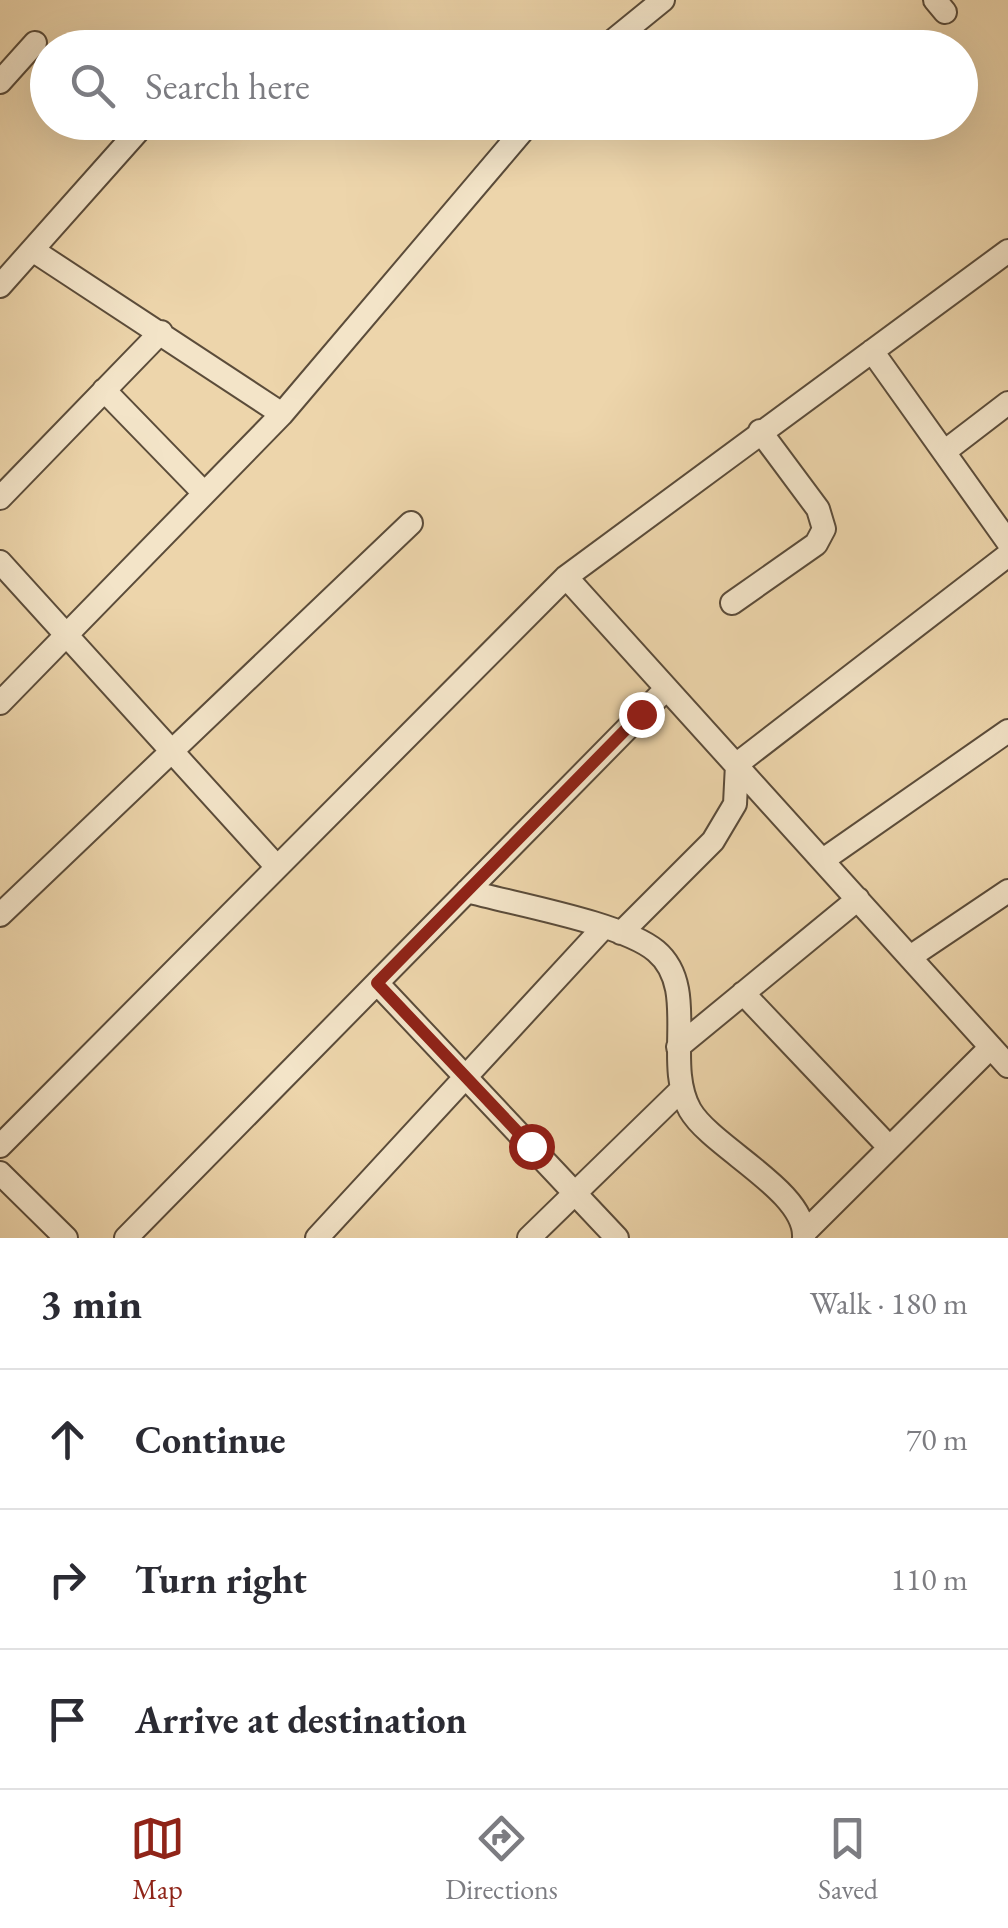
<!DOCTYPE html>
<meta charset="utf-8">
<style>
body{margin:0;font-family:"EB Garamond",serif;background:#f7f7f7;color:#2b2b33}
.stop{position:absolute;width:30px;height:30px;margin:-22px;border:8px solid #8f2418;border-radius:50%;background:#fff}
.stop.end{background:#8f2418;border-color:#fff;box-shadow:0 2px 10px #0008}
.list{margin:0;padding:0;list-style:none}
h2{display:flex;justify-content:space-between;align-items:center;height:130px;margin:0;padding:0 40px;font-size:42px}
h2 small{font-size:32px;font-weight:400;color:#7c7c81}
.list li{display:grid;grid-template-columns:65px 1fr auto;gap:30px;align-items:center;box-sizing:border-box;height:140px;padding:0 40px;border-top:2px solid #e1e1e2}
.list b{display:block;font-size:38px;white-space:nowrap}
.list em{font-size:32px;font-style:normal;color:#7c7c81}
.icon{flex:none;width:55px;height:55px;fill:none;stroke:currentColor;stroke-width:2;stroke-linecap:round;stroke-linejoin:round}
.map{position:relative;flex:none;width:1008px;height:1238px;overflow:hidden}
.search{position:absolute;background:#fff;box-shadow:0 10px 40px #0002;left:30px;right:30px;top:30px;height:110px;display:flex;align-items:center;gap:25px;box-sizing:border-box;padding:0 35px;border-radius:55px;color:#7c7c81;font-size:38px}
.sheet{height:550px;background:#fff}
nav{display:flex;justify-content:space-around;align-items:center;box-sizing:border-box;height:140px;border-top:2px solid #e1e1e2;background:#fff;font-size:28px;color:#7c7c81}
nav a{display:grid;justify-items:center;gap:5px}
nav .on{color:#8f2418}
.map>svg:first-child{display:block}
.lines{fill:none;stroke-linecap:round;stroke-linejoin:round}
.minor-casing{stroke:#5b4c3a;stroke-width:26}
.minor{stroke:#f3e4c8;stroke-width:22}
.route{stroke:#8f2418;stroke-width:12}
</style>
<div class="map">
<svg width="1008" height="1238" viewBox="0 0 1008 1238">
<rect width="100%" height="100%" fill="#edd5ab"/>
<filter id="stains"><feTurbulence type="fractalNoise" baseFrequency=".002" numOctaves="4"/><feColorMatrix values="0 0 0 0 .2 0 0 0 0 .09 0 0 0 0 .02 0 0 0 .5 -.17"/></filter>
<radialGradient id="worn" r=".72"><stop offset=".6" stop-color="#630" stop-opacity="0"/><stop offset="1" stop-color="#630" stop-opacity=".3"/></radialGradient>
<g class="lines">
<defs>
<path id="minor" d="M 935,0 L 945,12
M 604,48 L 663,0
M 0,82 L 35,43
M 34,251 L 282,414
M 0,286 L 146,122
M 872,351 L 1008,542
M 104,390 L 204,493
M 944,452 L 1008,403
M 0,498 L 161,332
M 0,562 L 277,867
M 566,577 L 1008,1066
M 732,603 L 816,544 L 824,529 L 818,509 L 760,431
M 0,703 L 282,414 L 530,122
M 823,860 L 1008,731
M 467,891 C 513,904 623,923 656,951 C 700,988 663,1062 690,1110 C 712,1148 807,1191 804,1238
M 0,915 L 411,523
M 621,933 L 713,841 L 735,804 L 737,764 L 1008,555
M 910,957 L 1008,891
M 377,983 L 617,1238
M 743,993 L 889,1147
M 678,1047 L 858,899
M 0,1146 L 566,577 L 1008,251
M 0,1173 L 66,1238
M 805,1232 L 991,1047
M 126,1238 L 666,689
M 317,1238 L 603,928
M 529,1238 L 682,1089"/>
</defs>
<!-- minor casing -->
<use href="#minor" class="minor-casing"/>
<!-- minor -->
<use href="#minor" class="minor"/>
</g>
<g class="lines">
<!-- route -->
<path class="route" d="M 531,1146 L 377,983 L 641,714"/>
</g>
<rect width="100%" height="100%" filter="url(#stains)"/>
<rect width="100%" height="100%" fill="url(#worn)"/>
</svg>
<div class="stop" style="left:531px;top:1146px"></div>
<div class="stop end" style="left:641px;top:714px"></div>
<div class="search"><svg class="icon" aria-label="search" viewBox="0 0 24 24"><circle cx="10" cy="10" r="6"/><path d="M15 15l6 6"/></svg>Search here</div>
</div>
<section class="sheet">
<h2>3 min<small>Walk · 180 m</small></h2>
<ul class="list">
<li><svg class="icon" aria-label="ahead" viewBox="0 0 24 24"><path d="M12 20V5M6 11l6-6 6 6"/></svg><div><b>Continue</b></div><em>70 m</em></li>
<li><svg class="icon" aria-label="right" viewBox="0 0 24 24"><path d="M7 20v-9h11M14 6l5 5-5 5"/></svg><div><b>Turn right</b></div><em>110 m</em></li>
<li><svg class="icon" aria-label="arrive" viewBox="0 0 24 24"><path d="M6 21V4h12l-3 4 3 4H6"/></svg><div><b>Arrive at destination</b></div></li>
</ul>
</section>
<nav>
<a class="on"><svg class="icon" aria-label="map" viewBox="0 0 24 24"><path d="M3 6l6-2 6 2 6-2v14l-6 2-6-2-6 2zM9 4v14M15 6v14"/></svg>Map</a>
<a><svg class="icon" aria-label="directions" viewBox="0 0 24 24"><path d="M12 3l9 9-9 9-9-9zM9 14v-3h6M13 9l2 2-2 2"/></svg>Directions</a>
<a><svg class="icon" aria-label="saved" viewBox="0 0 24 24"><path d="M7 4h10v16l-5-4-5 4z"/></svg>Saved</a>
</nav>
